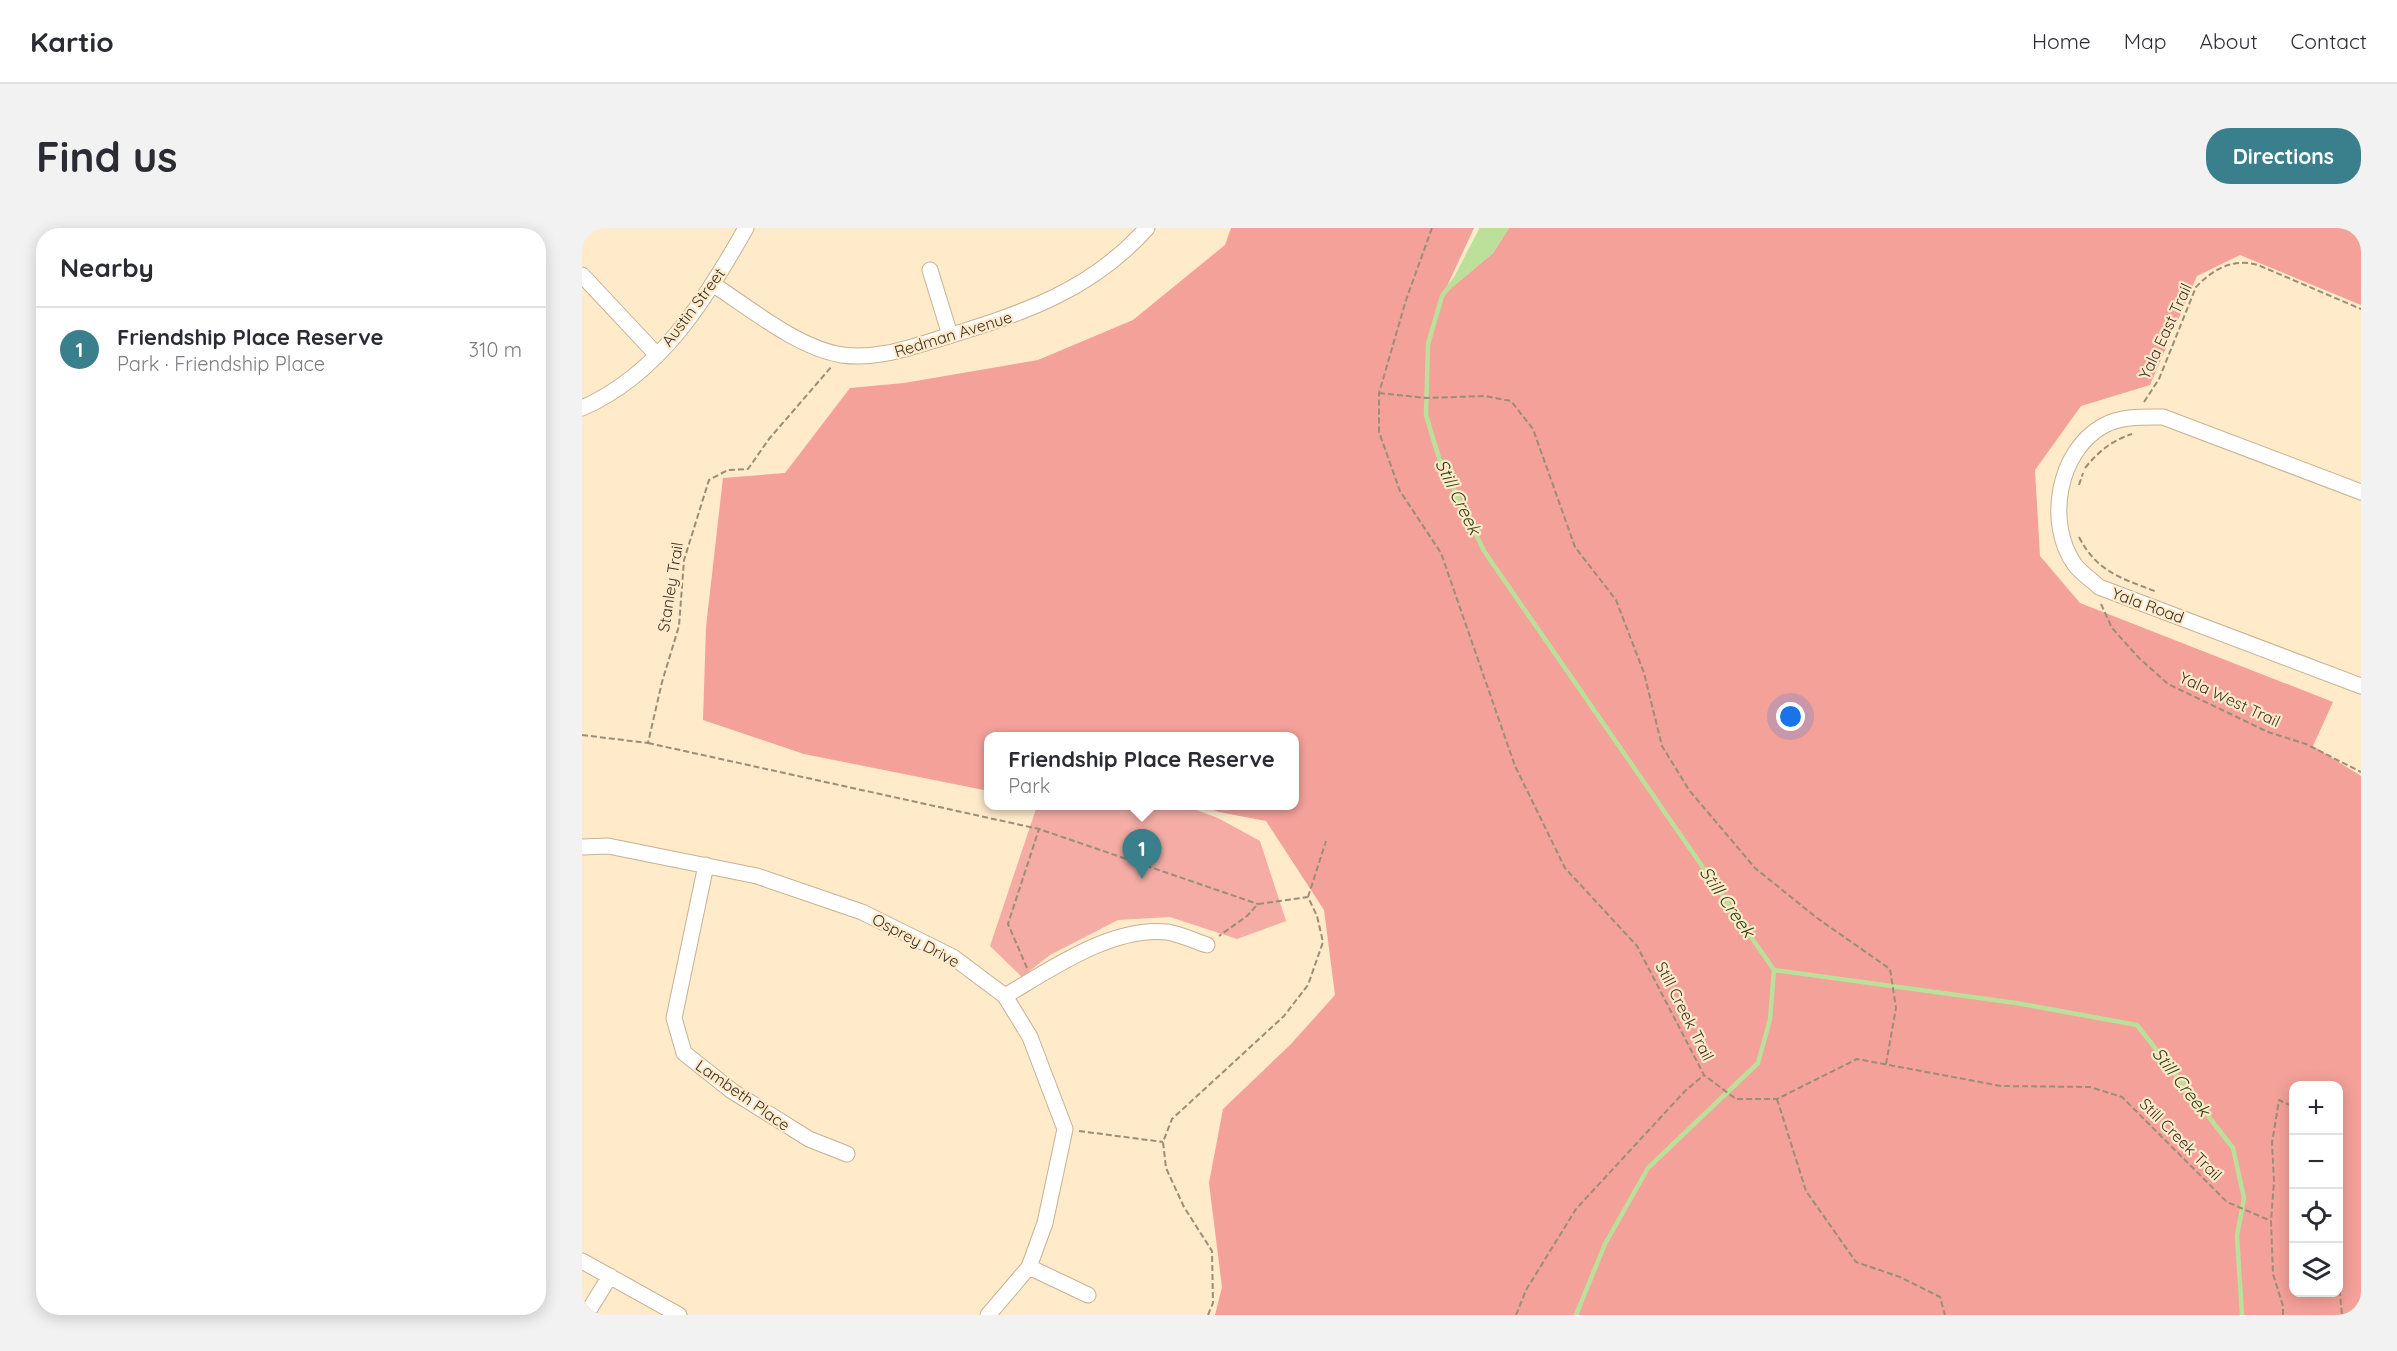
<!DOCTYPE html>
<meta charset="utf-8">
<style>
body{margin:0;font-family:Quicksand,sans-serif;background:#f2f2f3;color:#2b2b33}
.controls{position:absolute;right:18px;bottom:18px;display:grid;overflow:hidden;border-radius:12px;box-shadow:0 3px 15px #0003}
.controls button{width:54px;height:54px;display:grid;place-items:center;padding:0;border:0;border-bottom:2px solid #e1e1e2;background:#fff;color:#2b2b33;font:30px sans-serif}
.you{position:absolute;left:1209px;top:489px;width:21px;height:21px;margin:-15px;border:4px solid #fff;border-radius:50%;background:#1a73e8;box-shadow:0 0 0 9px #1a73e833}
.badge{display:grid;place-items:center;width:39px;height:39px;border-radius:50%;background:#3a808c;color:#fff;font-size:20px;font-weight:700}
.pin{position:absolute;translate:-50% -50px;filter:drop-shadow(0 2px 3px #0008)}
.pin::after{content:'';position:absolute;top:32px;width:21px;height:18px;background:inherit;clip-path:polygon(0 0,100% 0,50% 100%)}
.popup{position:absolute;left:402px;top:504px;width:315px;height:78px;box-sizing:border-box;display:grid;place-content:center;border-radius:12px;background:#fff;filter:drop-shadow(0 2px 4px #0005);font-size:20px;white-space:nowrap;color:#7c7c81}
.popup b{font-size:22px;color:#2b2b33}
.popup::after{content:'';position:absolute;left:50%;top:100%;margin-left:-12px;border:12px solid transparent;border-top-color:#fff}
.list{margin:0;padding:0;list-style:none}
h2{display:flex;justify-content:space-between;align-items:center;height:78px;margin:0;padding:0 24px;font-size:26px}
h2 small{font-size:20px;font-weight:400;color:#7c7c81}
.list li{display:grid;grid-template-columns:39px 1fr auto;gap:18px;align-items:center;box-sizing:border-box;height:84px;padding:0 24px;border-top:2px solid #e1e1e2}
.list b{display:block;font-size:22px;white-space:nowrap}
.list p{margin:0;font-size:20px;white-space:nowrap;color:#7c7c81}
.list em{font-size:20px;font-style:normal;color:#7c7c81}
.icon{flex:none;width:33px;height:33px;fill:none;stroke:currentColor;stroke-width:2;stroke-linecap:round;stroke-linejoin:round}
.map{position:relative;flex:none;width:1779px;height:1087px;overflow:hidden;border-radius:24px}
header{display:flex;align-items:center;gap:36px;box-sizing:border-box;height:84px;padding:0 30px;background:#fff;border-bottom:2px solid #e1e1e2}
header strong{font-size:28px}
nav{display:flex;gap:33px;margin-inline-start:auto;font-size:21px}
.intro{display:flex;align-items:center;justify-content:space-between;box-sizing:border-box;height:144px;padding:0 36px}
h1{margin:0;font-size:42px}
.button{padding:15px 27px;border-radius:24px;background:#3a808c;color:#fff;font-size:21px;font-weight:700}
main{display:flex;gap:36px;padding:0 36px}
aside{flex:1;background:#fff;border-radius:24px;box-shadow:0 3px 15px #0003}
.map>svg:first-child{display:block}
.green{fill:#f4aca5}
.forest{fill:#f4a19a;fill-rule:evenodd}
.water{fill:#bae09a}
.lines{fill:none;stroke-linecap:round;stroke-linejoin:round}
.stream{stroke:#bae09a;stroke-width:4.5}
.minor-casing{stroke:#c5b293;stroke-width:17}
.path{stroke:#9b8d77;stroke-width:2;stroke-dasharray:6 3;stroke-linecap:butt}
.minor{stroke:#fff;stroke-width:15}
.labels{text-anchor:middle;stroke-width:4.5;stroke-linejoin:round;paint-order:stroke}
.street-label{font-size:16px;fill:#393125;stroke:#ffeaca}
.water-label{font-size:18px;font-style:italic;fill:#2b4313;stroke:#ffeaca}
</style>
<header>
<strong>Kartio</strong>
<nav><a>Home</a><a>Map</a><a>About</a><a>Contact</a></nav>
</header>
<div class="intro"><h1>Find us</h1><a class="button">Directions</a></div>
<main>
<aside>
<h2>Nearby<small></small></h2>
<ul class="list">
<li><span class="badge">1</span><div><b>Friendship Place Reserve</b><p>Park · Friendship Place</p></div><em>310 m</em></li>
</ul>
</aside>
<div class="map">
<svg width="1779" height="1087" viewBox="0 0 1779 1087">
<rect width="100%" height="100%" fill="#ffeaca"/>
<!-- green -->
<path class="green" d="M 455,578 L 604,578 L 636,590 L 678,613 L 704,693 L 655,711 L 588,689 L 536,692 L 468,727 L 440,749 L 408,718 Z"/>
<!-- forest -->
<path class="forest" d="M 649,0 L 892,0 L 861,67 L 911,25 L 927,0 L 1779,0 L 1779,77 L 1658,27 L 1615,48 L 1568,157 L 1499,178 L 1453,242 L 1458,328 L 1498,375 L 1751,474 L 1731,518 L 1779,548 L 1779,1087 L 633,1087 L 640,1059 L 627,955 L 641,881 L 709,816 L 753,767 L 742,682 L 684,593 L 637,584 L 619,578 L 713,578 L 713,508 L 407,508 L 407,563 L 222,526 L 121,492 L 124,399 L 141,250 L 203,245 L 268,160 L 322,155 L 456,132 L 551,92 L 643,17 ZM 1712,858 L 1756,858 L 1756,1064 L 1712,1064 Z"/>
<!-- water -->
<path class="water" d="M 900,0 L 927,0 L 911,25 L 860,68 L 874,50 Z"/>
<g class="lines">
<!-- stream -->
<path class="stream" d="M 900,0 L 874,50 L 860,68 L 846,116 L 844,187 L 857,230 L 902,323 L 1192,742 L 1434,775 L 1555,797 L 1651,920 L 1662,970 L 1655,1008 L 1660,1087
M 994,1087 L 1023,1016 L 1066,940 L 1176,835 L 1188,791 L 1192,742"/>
<defs>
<path id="minor" d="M 348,42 L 368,107
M 0,47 L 75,127
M 132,57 C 169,81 216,120 260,127 C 296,132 329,119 363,109 C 441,85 509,63 565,0
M 0,180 C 78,146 124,71 164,0
M 1779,264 L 1581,189 C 1561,189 1539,188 1521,198 C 1476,223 1463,295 1493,337 C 1499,345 1510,352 1517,359 L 1779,458
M 0,619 L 26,618 L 175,648 L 280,684 L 371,729 L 423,768 L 448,809 L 483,901 L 463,995 L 447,1039 L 406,1087
M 124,637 L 92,790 L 102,825 L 150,863 L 227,911 L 265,926
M 423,768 C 469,741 530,698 585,704 C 598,706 613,713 625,717
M 0,1033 L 97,1087
M 447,1039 L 506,1067
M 4,1087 L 28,1048"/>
</defs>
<!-- minor casing -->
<use href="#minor" class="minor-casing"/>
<!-- path -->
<path class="path" d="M 850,0 L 824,72 L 797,165 L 797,204 L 818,263 L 859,325 L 933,538 L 983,640 L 1055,718 L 1122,847 L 1154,871 L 1195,871 L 1275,831 L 1419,858 L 1508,859 L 1540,869 L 1645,974 L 1689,993
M 797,165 L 844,170 L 903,168 L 929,173 L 951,201 L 993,319 L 1034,372 L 1062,445 L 1080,518 L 1107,562 L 1173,640 L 1235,690 L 1308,741 L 1314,780 L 1304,836
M 1562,174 L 1577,151 L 1614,59 C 1631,41 1651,30 1676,37 L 1779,81
M 1503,240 C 1517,223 1529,213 1550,206
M 1497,257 L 1501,245
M 1497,309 C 1515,344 1539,350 1575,364
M 1519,376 L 1530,400 L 1557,430 L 1586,456 L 1686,504 L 1724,516 L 1779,544
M 0,507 L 66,515 L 80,454 L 97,398 L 102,332 L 127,252 L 146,242 L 166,241 L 187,211 L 250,138
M 66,515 L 457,601 L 676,676
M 726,669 L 744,613
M 445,740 L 426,696 L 457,601
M 1195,871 L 1224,963 L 1274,1034 L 1318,1049 L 1358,1069 L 1363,1087
M 497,903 L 581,914
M 1756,1044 L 1760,1087
M 626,1087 L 631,1075 L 630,1023 L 602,979 L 584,940 L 581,914 L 590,891 L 702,788 L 726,757 L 741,714 L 735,688 L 726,669 L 676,676 L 665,688 L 637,708
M 934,1087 L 944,1062 L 994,981 L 1103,863 L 1122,847
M 1701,1087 L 1701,1078 L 1691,1046 L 1689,993 L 1692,954 L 1690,915 L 1697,872 L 1712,879"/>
<!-- minor -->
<use href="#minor" class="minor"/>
</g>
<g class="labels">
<!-- street labels -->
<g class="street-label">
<text transform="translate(111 79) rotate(-53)" y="6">Austin Street</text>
<text transform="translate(1583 103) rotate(-65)" y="6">Yala East Trail</text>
<text transform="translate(371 106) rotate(-17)" y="6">Redman Avenue</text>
<text transform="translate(88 359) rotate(-81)" y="6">Stanley Trail</text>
<text transform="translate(1566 377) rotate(20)" y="6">Yala Road</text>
<text transform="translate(1648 471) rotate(25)" y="6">Yala West Trail</text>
<text transform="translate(334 712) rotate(28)" y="6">Osprey Drive</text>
<text transform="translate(1103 783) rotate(63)" y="6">Still Creek Trail</text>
<text transform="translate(161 867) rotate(35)" y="6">Lambeth Place</text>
<text transform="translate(1599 911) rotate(45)" y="6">Still Creek Trail</text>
</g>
<!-- water labels -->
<g class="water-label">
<text transform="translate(876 269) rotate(64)" y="6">Still Creek</text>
<text transform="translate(1145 674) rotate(55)" y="6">Still Creek</text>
<text transform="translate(1599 854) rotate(52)" y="6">Still Creek</text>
</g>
</g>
</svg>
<div class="controls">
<button>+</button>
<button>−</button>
<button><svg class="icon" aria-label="locate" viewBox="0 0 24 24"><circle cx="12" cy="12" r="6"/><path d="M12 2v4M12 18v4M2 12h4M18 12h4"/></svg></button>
<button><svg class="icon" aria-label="layers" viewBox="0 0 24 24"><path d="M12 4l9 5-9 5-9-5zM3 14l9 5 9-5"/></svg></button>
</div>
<div class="you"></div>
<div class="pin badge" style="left:560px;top:651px">1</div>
<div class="popup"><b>Friendship Place Reserve</b>Park</div>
</div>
</main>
